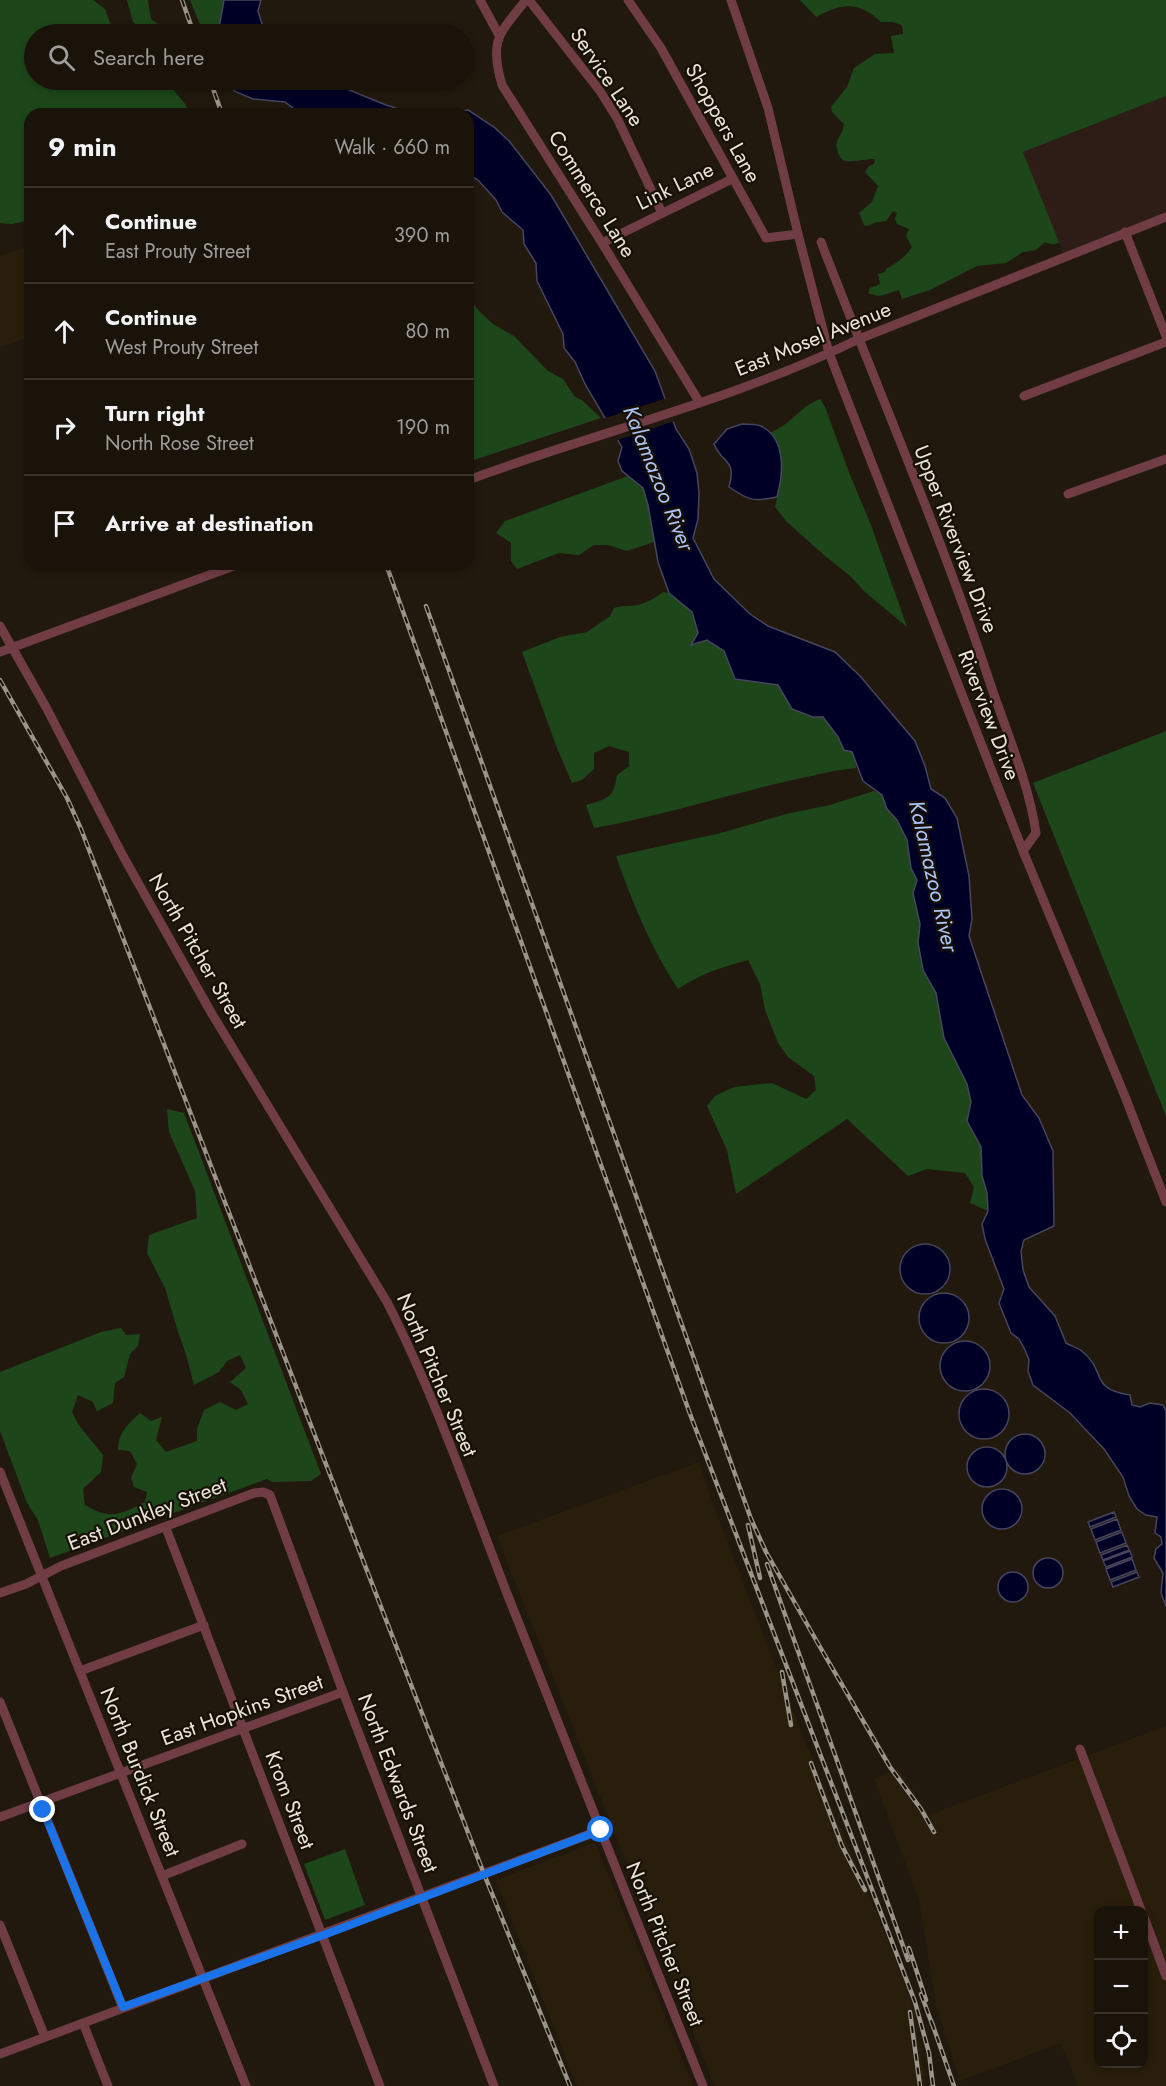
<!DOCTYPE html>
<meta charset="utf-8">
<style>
body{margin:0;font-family:Jost,sans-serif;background:#262018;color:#f1f3f6}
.controls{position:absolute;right:18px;bottom:18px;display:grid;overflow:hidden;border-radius:12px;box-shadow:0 3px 9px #0003}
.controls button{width:54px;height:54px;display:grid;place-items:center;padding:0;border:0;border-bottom:2px solid #37322b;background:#19130a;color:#f1f3f6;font:30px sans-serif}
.stop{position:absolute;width:18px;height:18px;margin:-14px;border:4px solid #1a73e8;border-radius:50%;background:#fff}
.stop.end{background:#1a73e8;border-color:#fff;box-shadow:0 2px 6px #0008}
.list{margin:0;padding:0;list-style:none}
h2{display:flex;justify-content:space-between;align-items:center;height:78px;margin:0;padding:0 24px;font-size:26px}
h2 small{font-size:20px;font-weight:400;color:#9f9e9c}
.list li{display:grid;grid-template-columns:39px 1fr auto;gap:18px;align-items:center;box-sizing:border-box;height:96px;padding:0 24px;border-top:2px solid #37322b}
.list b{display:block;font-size:22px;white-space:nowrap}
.list p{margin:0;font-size:20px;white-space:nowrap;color:#9f9e9c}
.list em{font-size:20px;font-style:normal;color:#9f9e9c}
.icon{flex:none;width:33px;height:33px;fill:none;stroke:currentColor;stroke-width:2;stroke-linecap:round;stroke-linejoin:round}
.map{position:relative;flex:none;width:1166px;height:2086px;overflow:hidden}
.search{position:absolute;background:#19130a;box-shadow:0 3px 9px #0003;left:24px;top:24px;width:450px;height:66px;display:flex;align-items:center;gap:15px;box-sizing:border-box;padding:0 21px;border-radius:33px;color:#9f9e9c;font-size:22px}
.panel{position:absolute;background:#19130a;box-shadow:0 3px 9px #0003;left:24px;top:108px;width:450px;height:462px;border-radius:18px}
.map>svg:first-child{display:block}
.built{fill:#291e0b;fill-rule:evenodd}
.education{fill:#2e1d17}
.green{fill:#1d471a}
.water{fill:#000026;stroke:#46455d;stroke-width:1.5}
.pier{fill:#21190d}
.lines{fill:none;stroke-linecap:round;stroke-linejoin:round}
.minor{stroke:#713d45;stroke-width:9}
.rail-casing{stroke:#9a948a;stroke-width:4.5}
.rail{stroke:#181005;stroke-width:2;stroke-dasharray:7;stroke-linecap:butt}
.route{stroke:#1a73e8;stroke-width:8}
.labels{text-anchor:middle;stroke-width:4.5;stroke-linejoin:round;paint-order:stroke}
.street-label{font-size:21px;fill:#eae5dc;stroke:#181005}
.water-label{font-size:22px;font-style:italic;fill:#abc5fa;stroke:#181005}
</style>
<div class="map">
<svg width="1166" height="2086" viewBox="0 0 1166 2086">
<rect width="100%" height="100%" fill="#21190d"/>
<!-- built -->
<path class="built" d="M 30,246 L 30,337 L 0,347 L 0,256 Z
M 699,1462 L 718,1518 L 799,1727 L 900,1970 L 915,2013 L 926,2086 L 715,2086 L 497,1536 Z
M 1166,1726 L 1166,2086 L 1078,2086 L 1061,2043 L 960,2081 L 936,2005 L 919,1900 L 874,1779 L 898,1768 L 929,1815 ZM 1098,1910 L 1144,1910 L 1144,2064 L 1098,2064 Z
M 595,1842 L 641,1956 L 693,2086 L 577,2086 L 496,1880 Z"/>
<!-- education -->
<path class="education" d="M 1166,96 L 1166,212 L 1063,253 L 1023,152 Z"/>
<!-- green -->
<path class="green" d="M 0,0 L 93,0 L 105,9 L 114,34 L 34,34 L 34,80 L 133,80 L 134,82 L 141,82 L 146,80 L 165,80 L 186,105 L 190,114 L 30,114 L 30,220 L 12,224 L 0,223 Z
M 127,0 L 148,0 L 151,19 L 171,34 L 146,34 L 133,22 Z
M 190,0 L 224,0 L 218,34 L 204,34 Z
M 800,0 L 1166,0 L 1166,96 L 1023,152 L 1059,242 C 1054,246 1050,244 1045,242 L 1036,250 L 1023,252 L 1006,263 L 977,266 L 930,290 L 902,299 L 899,290 C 887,293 882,299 868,293 L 870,288 L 880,284 L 878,274 L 885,272 L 886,269 C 896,263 905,258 912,247 L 906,236 L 909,229 L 897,224 L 895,219 L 897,213 L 893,211 L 886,221 L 874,223 L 868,226 L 864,225 L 859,213 L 872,202 L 878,186 L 865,172 L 869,166 L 874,164 L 875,159 C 866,159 853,162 846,161 C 839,160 835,147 837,141 C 840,134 843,133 844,124 L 832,112 L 831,107 L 847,87 L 854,68 L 875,54 L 894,53 L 891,36 L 903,34 L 902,25 L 892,22 L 881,22 C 858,1 843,3 816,17 Z
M 468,297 L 479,311 L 493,324 L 514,336 L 548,371 L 563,379 L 575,397 L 582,400 L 601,418 L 468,462 Z
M 820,399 L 825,407 L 850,475 L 871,525 L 907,627 L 865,592 L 849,575 L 825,556 L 787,522 L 775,507 L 780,487 L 779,447 L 769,433 C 790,426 800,406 820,399 Z
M 628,476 L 643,488 L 648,505 L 654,542 L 627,551 L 608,545 L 594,545 L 579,555 L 559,553 L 517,569 L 511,561 L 511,543 L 496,533 L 505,521 Z
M 663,592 L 669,593 L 692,612 L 698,633 L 692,644 L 707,640 L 724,651 L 735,679 L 778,685 L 792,709 L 813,717 L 823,717 L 838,737 L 844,750 L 852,752 L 856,765 L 856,768 C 835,770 816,775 797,779 C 729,794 662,816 594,828 L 586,805 C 607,799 614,798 617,775 L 629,766 L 629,752 L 609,746 L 594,753 L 594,769 L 582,780 L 572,783 L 557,748 L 522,652 L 560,637 L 587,632 L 610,616 L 614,608 C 623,605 629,607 637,605 C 647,603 655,598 663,592 Z
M 1166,731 L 1166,1116 L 1033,783 Z
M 874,791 L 882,795 L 887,809 L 897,820 L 907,840 L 911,868 L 918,880 L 913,893 L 920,924 L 918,943 L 923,970 L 936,993 L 944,1038 L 967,1084 L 971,1102 L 967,1121 L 981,1147 L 982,1176 L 987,1193 L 988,1211 L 970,1203 L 974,1187 L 965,1173 L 927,1169 L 908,1176 L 847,1119 L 736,1194 L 727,1150 L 707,1106 L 715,1096 L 734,1087 L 772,1083 L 806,1099 L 816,1090 L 814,1076 L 788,1057 L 778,1043 L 765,1010 L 760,984 L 748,960 C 722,967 700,974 678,989 C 651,948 632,902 616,856 L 721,833 L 786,814 L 830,805 Z
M 167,1109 L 184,1113 L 321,1474 L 311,1481 L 272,1482 L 267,1479 L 50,1558 L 38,1520 L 27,1503 L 0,1431 L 0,1372 L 101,1332 L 121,1328 L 126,1335 L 140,1334 L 138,1346 L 130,1354 L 124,1377 L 115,1383 L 113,1403 L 97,1411 L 93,1402 L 78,1395 L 72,1412 L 78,1424 L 103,1455 L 101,1472 L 83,1489 L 85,1505 C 111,1521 121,1514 145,1502 L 147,1492 L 134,1487 L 131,1478 L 137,1464 L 130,1451 L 118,1450 C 118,1433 128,1424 140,1413 L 151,1421 L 162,1417 L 156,1440 L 166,1452 L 197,1441 L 197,1429 L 204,1410 L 220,1402 L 236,1410 L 248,1404 L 241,1390 L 230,1382 L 246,1368 L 240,1355 L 227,1361 L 219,1372 L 194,1385 L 186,1354 L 178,1332 L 165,1288 L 147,1253 L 149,1235 L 197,1218 L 195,1191 L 169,1132 Z
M 345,1849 L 365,1905 L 325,1920 L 304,1864 Z"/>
<!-- water -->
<path class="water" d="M 224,0 L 261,0 L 258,11 L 265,34 L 218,34 Z
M 229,80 L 325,80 L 386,105 L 414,114 L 301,114 L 285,102 L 253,99 L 234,91 Z
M 468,110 L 494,127 L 510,142 L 551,195 L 655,371 L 676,429 L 689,449 L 697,473 L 699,494 L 698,519 L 693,538 L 714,579 L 750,614 L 768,626 L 835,652 L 860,676 L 915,741 L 925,766 L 931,789 L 945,798 L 957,818 L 969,876 L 972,919 L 969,936 L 1022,1095 L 1039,1118 L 1053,1151 L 1054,1226 L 1024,1240 L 1021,1251 L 1023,1270 L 1029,1287 L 1055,1316 L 1066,1343 C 1071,1346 1079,1348 1083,1352 C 1107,1372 1089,1389 1130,1395 L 1132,1405 L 1140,1407 L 1150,1403 L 1163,1405 L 1166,1411 L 1166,1606 L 1161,1593 L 1163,1573 L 1154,1558 L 1156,1549 L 1162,1544 L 1161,1537 L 1155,1533 L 1157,1517 L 1146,1515 L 1137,1509 L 1129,1496 L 1123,1477 L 1104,1449 L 1070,1413 L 1033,1385 L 1028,1371 L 1029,1360 L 1025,1350 L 1019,1339 L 1011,1333 L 999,1303 L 1004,1289 L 985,1239 L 982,1224 L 988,1211 L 987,1193 L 982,1176 L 981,1147 L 967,1121 L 971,1102 L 967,1084 L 944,1038 L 936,993 L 923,970 L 918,943 L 920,924 L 913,893 L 917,880 L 911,868 L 907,840 L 897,820 L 887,809 L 882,795 L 863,781 L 852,752 L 844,750 L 838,737 L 823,717 L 813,717 L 792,709 L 778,685 L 735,679 L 724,651 L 707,640 L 691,645 L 698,633 L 692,612 L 669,593 L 658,562 L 648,505 L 643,488 L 622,471 L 618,461 L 622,447 L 585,384 L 575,362 L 564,348 L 563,334 L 537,281 L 536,263 L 524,244 L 523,230 L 502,212 L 496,200 L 478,180 L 468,174 L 468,114 L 441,114 Z
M 742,424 C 748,424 756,424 761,426 C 787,439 783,475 777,497 C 753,502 750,501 729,487 C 737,459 722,464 714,444 L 727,429 Z
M900 1269a25 25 0 1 1 50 0a25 25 0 1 1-50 0Z
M919 1318a25 25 0 1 1 50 0a25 25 0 1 1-50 0Z
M940 1366a25 25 0 1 1 50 0a25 25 0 1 1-50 0Z
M959 1414a25 25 0 1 1 50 0a25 25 0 1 1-50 0Z
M1005 1454a20 20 0 1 1 40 0a20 20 0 1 1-40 0Z
M967 1467a20 20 0 1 1 40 0a20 20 0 1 1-40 0Z
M982 1509a20 20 0 1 1 40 0a20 20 0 1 1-40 0Z
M 1114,1512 L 1116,1517 L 1090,1527 L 1088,1522 Z
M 1117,1519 L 1121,1530 L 1095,1540 L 1091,1529 Z
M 1122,1532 L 1126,1543 L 1100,1553 L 1096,1542 Z
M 1127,1545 L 1129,1550 L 1103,1560 L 1101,1555 Z
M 1130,1551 L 1132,1557 L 1106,1567 L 1103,1561 Z
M1033 1573a15 15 0 1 1 30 0a15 15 0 1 1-30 0Z
M 1132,1559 L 1136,1570 L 1110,1580 L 1106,1569 Z
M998 1587a15 15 0 1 1 30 0a15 15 0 1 1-30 0Z
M 1137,1572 L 1139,1577 L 1113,1587 L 1111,1582 Z"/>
<!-- pier -->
<path class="pier" d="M 667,398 L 675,421 L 615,441 L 602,419 Z"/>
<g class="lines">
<!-- minor -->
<path class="minor" d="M 480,0 L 499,35
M 526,0 C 499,34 489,40 502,85 L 602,243 L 700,403
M 529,0 L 600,91 L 618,120 L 662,213
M 628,0 L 661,48 L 766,238 L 798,234
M 731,0 L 768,108 L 798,234 L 829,353 L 1023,851 L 1124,1094 L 1166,1202
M 1125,232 L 1166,336
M 821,242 C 877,388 940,532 989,680 C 1005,728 1029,783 1036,833 L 1023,851
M 602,243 L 732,179
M 1024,396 L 1166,342
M 468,480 C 598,432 734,400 859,339 L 1166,217
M 1068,494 L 1166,459
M 0,626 L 47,709 L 123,856 L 212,1014 L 387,1302 C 435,1396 470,1498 508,1596 C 573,1760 637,1923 703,2086
M 0,652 L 239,564
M 0,1472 L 246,2086
M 166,1528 L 380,2086
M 0,1593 L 26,1584 L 61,1566 L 254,1493 L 263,1492 L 270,1495 L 343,1692 L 494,2086
M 80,1671 L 204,1625
M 0,1702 L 123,2008
M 1080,1749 L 1141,1910
M 0,1817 L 343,1692
M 162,1876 L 242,1844
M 1144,1917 L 1166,1976
M 0,1925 L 45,2037
M 83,2023 L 108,2086
M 0,2054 L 601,1830"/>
<defs>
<path id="rail" d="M 182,0 L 194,34
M 210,80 L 222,114
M 386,564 L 690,1414 L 915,2002 L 929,2053 L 933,2086
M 426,606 L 751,1519 L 766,1552 L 820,1647 L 890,1767 L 921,1809 L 934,1832
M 0,680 L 67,798 L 81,829 L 484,1874 L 570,2086
M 748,1525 L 760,1578
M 767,1564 L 908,1960
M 782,1672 L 791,1725
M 811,1763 L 842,1846 L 865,1890
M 909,1948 L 926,2000
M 921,1994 L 934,2029
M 910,2012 L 920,2086
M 932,2023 L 954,2086"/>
</defs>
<!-- rail casing -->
<use href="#rail" class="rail-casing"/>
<!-- rail -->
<use href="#rail" class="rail"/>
</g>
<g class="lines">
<!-- route -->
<path class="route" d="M 43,1810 L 123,2007 L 329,1933 L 601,1830"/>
</g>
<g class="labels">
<!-- street labels -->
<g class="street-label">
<text transform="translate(607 77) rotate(56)" y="7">Service Lane</text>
<text transform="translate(723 123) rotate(61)" y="7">Shoppers Lane</text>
<text transform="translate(675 186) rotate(-26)" y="7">Link Lane</text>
<text transform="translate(592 194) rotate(58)" y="7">Commerce Lane</text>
<text transform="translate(813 339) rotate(-22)" y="7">East Mosel Avenue</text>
<text transform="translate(956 539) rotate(69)" y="7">Upper Riverview Drive</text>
<text transform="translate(989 715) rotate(69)" y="7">Riverview Drive</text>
<text transform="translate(198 951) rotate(60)" y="7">North Pitcher Street</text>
<text transform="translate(437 1375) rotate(67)" y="7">North Pitcher Street</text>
<text transform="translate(147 1514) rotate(-21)" y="7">East Dunkley Street</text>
<text transform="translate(242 1710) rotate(-20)" y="7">East Hopkins Street</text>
<text transform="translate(140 1772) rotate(68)" y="7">North Burdick Street</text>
<text transform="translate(398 1783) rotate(69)" y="7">North Edwards Street</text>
<text transform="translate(290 1800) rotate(69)" y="7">Krom Street</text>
<text transform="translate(665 1944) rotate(68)" y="7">North Pitcher Street</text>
</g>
<!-- water labels -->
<g class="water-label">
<text transform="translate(659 478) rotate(68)" y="8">Kalamazoo River</text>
<text transform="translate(934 876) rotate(77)" y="8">Kalamazoo River</text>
</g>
</g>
</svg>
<div class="controls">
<button>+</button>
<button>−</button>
<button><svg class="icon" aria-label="locate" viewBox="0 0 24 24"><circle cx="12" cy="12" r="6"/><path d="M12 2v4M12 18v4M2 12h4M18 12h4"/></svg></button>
</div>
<div class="stop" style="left:601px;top:1830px"></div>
<div class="stop end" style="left:43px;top:1810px"></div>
<div class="search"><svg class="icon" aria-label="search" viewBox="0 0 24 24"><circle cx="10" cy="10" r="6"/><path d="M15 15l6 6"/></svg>Search here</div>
<section class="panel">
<h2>9 min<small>Walk · 660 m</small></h2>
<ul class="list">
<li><svg class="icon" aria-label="ahead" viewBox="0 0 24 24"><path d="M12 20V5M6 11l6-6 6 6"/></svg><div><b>Continue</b><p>East Prouty Street</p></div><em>390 m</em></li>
<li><svg class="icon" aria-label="ahead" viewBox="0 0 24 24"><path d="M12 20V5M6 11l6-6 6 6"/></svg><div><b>Continue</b><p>West Prouty Street</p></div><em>80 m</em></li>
<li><svg class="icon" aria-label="right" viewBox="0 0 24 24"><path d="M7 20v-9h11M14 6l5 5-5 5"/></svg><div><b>Turn right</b><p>North Rose Street</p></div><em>190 m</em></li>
<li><svg class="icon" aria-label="arrive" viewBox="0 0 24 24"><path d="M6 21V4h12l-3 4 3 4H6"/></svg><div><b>Arrive at destination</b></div></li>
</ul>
</section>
</div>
